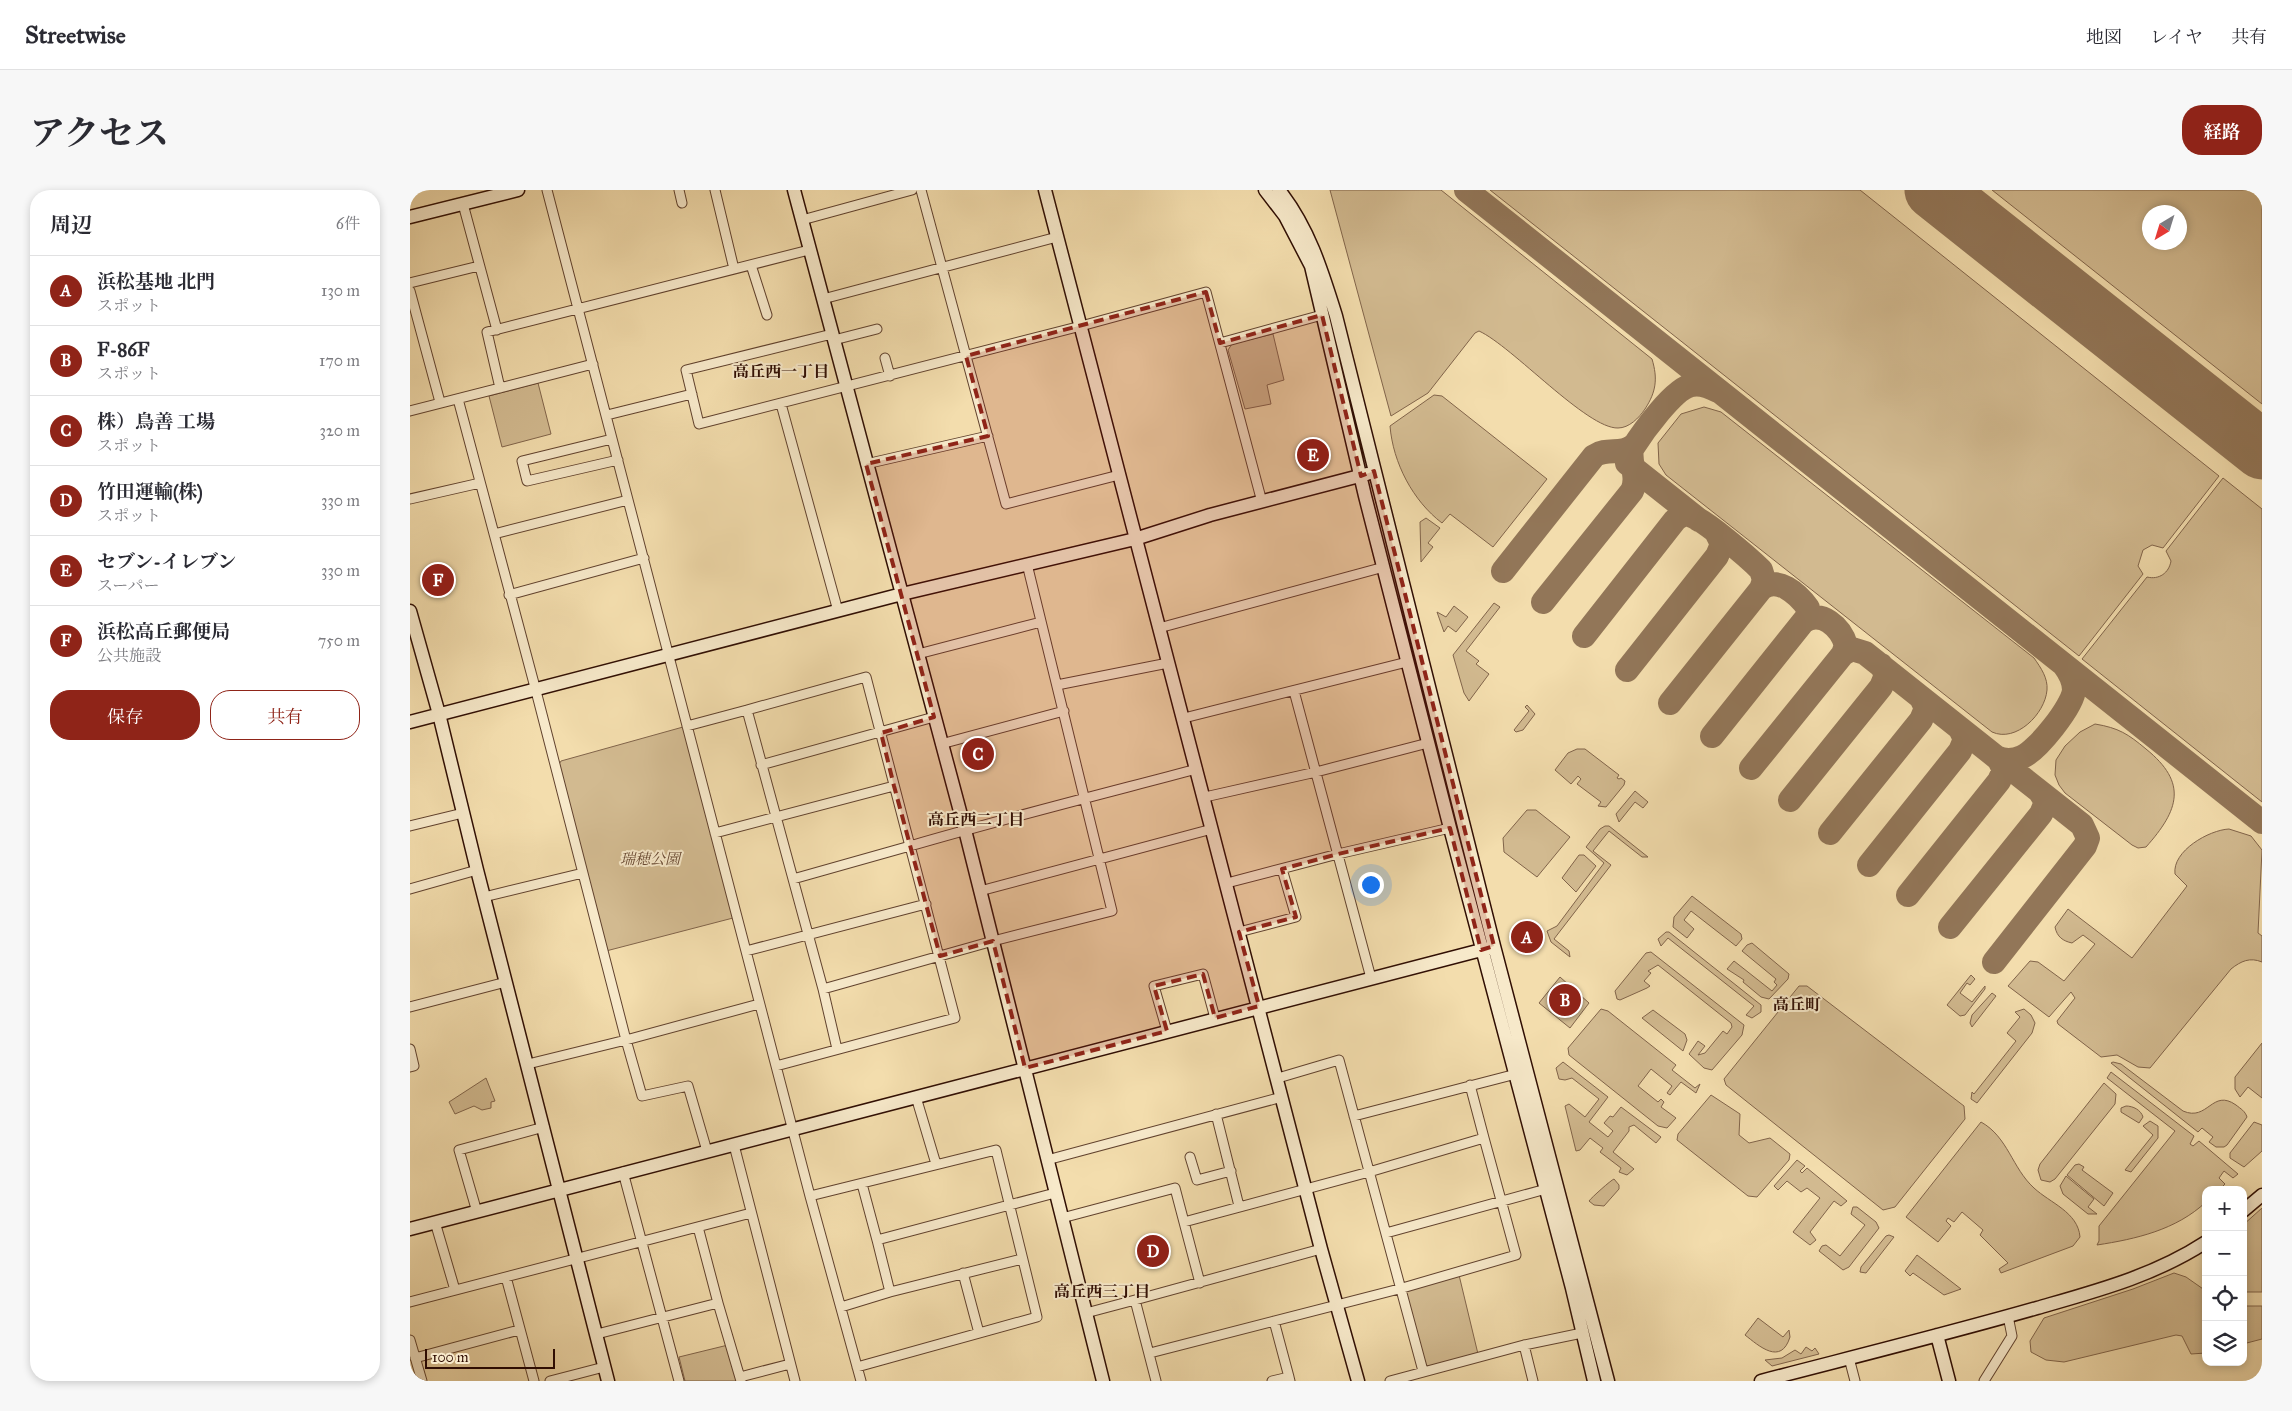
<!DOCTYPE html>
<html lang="ja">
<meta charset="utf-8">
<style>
body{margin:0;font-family:"IM FELL Great Primer","Noto Serif JP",serif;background:#f7f7f7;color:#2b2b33}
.controls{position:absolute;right:15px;bottom:15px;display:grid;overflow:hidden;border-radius:10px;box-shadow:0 2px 8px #0003}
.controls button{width:45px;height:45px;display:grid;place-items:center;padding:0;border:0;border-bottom:1px solid #e1e1e2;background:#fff;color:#2b2b33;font:25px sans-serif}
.compass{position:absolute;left:1732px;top:15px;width:45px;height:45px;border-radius:50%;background:#fff;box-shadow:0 2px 8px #0003;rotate:218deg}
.scale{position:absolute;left:15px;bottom:12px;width:130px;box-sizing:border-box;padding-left:5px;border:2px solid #300e03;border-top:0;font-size:14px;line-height:18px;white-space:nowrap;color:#300e03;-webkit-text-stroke:4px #f7e9ca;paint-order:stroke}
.you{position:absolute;left:960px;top:694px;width:18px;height:18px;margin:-12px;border:4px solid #fff;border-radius:50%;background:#1a73e8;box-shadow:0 0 0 8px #1a73e833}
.badge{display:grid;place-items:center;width:32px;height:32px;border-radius:50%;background:#8f2418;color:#fff;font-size:16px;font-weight:700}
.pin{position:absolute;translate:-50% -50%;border:2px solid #fff;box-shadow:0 1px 5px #0006}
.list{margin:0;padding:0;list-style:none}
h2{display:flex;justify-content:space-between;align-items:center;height:65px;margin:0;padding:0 20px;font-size:21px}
h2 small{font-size:16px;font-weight:400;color:#7c7c81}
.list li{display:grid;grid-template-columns:32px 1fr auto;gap:15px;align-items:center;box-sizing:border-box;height:70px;padding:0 20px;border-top:1px solid #e1e1e2}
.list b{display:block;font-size:19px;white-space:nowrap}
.list p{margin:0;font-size:16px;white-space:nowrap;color:#7c7c81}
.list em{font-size:16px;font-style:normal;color:#7c7c81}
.actions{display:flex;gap:10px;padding:15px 20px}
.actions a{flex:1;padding:11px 0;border:1px solid #8f2418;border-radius:20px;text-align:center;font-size:18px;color:#8f2418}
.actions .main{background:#8f2418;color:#fff}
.icon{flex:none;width:28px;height:28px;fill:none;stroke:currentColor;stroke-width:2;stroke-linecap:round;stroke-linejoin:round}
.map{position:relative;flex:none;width:1852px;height:1191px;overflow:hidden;border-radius:20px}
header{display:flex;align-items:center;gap:30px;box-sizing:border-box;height:70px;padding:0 25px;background:#fff;border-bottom:1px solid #e1e1e2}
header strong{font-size:24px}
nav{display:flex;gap:28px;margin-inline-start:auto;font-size:18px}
.intro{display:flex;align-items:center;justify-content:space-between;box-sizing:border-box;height:120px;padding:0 30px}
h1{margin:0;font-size:35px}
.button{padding:12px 22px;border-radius:20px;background:#8f2418;color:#fff;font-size:18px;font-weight:700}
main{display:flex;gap:30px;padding:0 30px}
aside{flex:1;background:#fff;border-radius:20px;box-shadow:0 2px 8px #0003}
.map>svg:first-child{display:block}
.green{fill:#d2ba90;stroke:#81644a;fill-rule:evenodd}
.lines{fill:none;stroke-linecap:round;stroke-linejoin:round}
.taxiway{stroke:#927658;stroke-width:24}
.runway{stroke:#927658;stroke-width:59}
.street-casing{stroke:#61422e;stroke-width:11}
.secondary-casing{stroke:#300e03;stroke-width:15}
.street{stroke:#f7e9ca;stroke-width:9}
.secondary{stroke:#f7e9ca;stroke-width:12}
.marked{fill:#8f2418;fill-opacity:0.2;stroke:#8f2418;stroke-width:4;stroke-dasharray:10 6;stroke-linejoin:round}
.labels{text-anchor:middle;stroke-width:4;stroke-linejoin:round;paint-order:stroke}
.park-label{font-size:15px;font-style:italic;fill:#694a34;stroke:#f7e9ca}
.neighbourhood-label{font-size:16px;font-weight:bold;fill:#300e03;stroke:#f7e9ca}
</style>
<header>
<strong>Streetwise</strong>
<nav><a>地図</a><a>レイヤ</a><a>共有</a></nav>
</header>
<div class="intro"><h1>アクセス</h1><a class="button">経路</a></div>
<main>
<aside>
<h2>周辺<small>6件</small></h2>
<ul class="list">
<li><span class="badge">A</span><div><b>浜松基地 北門</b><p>スポット</p></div><em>130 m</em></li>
<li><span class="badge">B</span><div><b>F-86F</b><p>スポット</p></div><em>170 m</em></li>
<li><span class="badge">C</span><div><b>株）鳥善 工場</b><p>スポット</p></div><em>320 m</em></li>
<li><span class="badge">D</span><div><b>竹田運輸(株)</b><p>スポット</p></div><em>330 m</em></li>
<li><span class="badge">E</span><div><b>セブン-イレブン</b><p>スーパー</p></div><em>330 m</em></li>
<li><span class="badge">F</span><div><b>浜松高丘郵便局</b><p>公共施設</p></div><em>750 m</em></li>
</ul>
<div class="actions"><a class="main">保存</a><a>共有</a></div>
</aside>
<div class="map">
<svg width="1852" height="1191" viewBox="0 0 1852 1191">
<rect width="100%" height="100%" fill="#f3ddad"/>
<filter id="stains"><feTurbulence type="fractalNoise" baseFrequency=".004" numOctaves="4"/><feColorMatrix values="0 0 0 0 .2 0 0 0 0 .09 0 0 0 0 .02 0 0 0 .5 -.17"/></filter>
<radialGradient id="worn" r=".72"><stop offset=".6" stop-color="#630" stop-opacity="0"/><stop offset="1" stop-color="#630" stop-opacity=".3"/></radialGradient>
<!-- green -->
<path class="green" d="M 920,0 L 1031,0 L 1242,169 C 1248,189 1246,202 1235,219 C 1229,228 1219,238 1208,238 C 1177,239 1102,156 1069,141 L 1065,143 L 1018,203 L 981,226 Z
M 1080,0 L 1450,0 L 1809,286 L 1753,358 L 1742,355 L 1733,360 L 1728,376 L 1733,384 L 1669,466 Z
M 1582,0 L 1852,0 L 1852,214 ZM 1770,22 L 1770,52 L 1740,52 L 1740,22 Z
M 863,144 L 874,190 L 857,195 L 861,214 L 835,219 L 818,160 L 822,154 Z
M 128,193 L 141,244 L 92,257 L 79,206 Z
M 1024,205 L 1032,206 L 1137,289 L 1083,357 L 1040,324 L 1032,333 C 1003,311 983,273 980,236 Z
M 1294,217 L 1311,222 L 1624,468 C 1631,478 1638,488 1637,500 C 1635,524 1606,553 1582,542 L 1256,285 L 1249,274 L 1248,253 L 1271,224 Z
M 1813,288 L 1852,319 L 1852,612 L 1672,469 L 1737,387 C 1749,390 1759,383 1761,371 L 1756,361 Z
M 1016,328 L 1030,338 L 1018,353 L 1023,357 L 1011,372 L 1010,332 Z
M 1084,413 L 1090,417 L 1056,461 L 1069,471 L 1066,474 L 1079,484 L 1059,511 L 1054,503 L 1043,465 Z
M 1044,416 L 1058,427 L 1046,442 L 1038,436 L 1034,442 L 1027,422 L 1036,427 Z
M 1117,515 L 1125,524 L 1113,540 L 1106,542 L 1104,540 L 1119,521 L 1115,517 Z
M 1685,534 C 1709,538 1718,544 1736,559 C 1778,593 1769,620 1736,657 L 1728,658 L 1722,655 L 1655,603 L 1649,595 L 1645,585 L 1646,570 L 1655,556 L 1670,542 Z
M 273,537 L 323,728 L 196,761 L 148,576 L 151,571 Z
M 1167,559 L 1175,559 L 1209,585 L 1207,588 L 1209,589 L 1211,588 L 1215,591 L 1214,595 L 1196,617 L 1188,616 L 1191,612 L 1167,594 L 1171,589 L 1168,586 L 1161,594 L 1145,580 L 1158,563 Z
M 1225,601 L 1238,612 L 1233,618 L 1225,612 L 1209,632 L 1206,624 Z
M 1117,620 L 1126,620 L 1160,647 L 1127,687 L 1094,662 L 1093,648 Z
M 1195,636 L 1199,636 L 1238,667 L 1232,667 L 1199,641 L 1183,661 L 1201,675 L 1144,749 L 1159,761 L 1160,767 L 1141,752 L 1137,741 L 1147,736 L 1194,673 L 1176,657 L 1190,639 Z
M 1819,639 L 1841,646 L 1852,660 L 1848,743 L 1852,746 L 1852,772 C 1840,767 1831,771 1821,779 L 1740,878 L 1728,877 L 1707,865 L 1691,867 L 1648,834 L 1647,831 L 1665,808 L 1661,802 L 1639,827 L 1598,796 L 1620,771 L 1628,772 L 1654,791 L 1685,754 L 1673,745 L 1662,753 C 1653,751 1647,747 1645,737 L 1658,719 L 1722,768 L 1777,696 L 1765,684 C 1762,661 1799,640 1819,639 Z
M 1169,665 L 1174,665 L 1186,676 L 1166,702 L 1152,688 Z
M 1282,706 L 1331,744 L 1332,749 L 1326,756 L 1281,721 L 1274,730 L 1284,739 L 1277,748 L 1263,737 L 1264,727 Z
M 1256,742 L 1259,742 L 1351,815 L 1351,822 L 1342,828 L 1336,825 L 1344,816 L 1258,748 L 1251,756 L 1248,749 Z
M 1342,753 L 1379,784 L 1378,789 L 1359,809 L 1351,807 L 1333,792 L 1334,790 L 1317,779 L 1324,771 L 1362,801 L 1367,795 L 1364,792 L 1366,789 L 1332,761 L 1337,755 Z
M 1241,762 L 1334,835 L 1332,845 L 1302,880 L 1294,878 L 1279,864 L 1288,851 L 1295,856 L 1288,865 L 1295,863 L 1313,841 L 1317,844 L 1322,837 L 1321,833 L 1248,775 L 1238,781 L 1241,783 L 1234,791 L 1240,796 L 1237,798 L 1210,810 L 1207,809 L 1205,801 L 1236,763 Z
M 1561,785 L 1565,789 L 1560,795 L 1557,793 L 1550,803 L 1562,812 L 1575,796 L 1575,799 L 1555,825 L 1550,826 L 1537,815 Z
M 1150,787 L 1179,813 L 1160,838 L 1129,813 Z
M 1389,796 L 1397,796 L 1554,916 L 1555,929 L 1485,1017 L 1473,1020 L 1316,895 L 1314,889 Z
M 1582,803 L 1586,806 L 1562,837 L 1560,833 L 1562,825 Z
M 1191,819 L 1198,821 L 1266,875 L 1262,880 L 1285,898 L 1290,894 L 1286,903 L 1271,892 L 1260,905 L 1257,903 L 1262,896 L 1241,879 L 1228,896 L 1248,912 L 1251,909 L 1254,912 L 1251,917 L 1266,928 L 1257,938 L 1248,936 L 1159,865 L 1158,858 Z
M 1614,819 L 1621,825 L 1625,833 L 1622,843 L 1567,913 L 1561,909 L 1562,902 L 1564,904 L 1606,851 L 1597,843 L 1610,827 L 1605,822 Z
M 1243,820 L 1275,844 L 1277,850 L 1273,861 L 1232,828 Z
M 1852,853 L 1852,908 L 1838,897 L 1830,907 L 1825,899 L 1825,887 Z
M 1153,872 L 1198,907 L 1179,932 L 1198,947 L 1203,941 L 1194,933 L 1200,926 L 1203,927 L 1211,917 L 1251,947 L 1246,953 L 1224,935 L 1219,937 L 1219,941 L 1203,962 L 1224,979 L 1217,985 L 1209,982 L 1211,978 L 1190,962 L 1193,958 L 1180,948 L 1170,960 L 1166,961 L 1155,916 L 1159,914 L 1175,927 L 1189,909 L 1162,888 L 1155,890 L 1149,889 L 1146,878 Z
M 1703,872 L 1711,874 L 1773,921 C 1798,932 1802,898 1826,915 C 1831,919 1835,921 1837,927 L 1817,955 L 1814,957 L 1806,957 L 1799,952 L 1803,947 L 1792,938 L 1788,942 L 1701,873 Z
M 1701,882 L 1784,946 L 1780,954 L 1783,956 L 1789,951 L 1828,984 L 1823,988 L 1814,981 L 1809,988 L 1815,994 L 1809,1000 L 1796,1000 L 1796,1012 C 1766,1040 1726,1049 1687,1055 L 1689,1051 L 1689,1036 L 1765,941 L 1697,888 Z
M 76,888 L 85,911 L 81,912 L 81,918 L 72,920 L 64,916 L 45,924 L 39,912 Z
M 1694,893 L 1706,904 L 1705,914 L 1645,989 L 1640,992 L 1631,990 L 1628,980 L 1630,974 Z
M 1301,905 L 1330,924 L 1329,945 L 1339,953 L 1360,948 L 1380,964 L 1379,970 L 1347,1007 L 1338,1006 L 1267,950 L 1268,944 Z
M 1716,916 C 1723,916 1731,920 1733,927 L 1729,933 L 1711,922 L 1711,918 Z
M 1740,931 L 1748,936 L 1748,948 L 1721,982 L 1715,980 L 1743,945 L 1733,936 Z
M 1571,932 C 1598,947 1602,978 1624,998 C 1640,1013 1668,1022 1670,1047 L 1663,1056 L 1591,1083 L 1589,1079 L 1598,1073 L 1570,1045 L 1573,1040 L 1552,1022 L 1544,1032 L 1538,1028 L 1536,1031 L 1541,1036 L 1528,1052 L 1496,1027 Z
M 1844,932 L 1852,935 L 1852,961 L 1834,977 L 1820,968 L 1820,963 Z
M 1387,970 L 1395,976 L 1390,981 L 1392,983 L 1397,978 L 1437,1011 L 1431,1016 L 1424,1011 L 1400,1042 L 1406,1050 L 1400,1055 L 1383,1042 L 1410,1008 L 1397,998 L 1391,1002 L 1377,991 L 1368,1000 L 1364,996 Z
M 1669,974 L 1674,977 L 1672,980 L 1703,1003 L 1694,1016 L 1657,985 L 1665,975 Z
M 1656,986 L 1684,1009 L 1678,1017 L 1687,1024 L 1678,1024 L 1653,1004 L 1650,996 Z
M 1204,989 L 1209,995 L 1209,999 L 1194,1016 L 1184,1015 L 1179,1011 C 1181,1008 1201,990 1204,989 Z
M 1443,1017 L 1447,1017 L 1466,1032 L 1469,1038 L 1439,1077 L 1433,1080 L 1409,1061 L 1412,1056 L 1416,1055 L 1430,1066 L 1455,1035 L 1441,1024 Z
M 1852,1018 L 1852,1102 L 1833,1102 L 1833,1035 Z
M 1479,1045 L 1484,1047 L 1456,1083 L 1450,1082 L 1451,1077 L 1476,1046 Z
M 1507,1065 L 1551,1099 L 1534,1105 L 1503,1083 L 1500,1086 L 1495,1081 Z
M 1764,1083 L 1776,1087 L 1796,1101 L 1796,1163 L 1781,1164 L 1772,1146 L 1766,1145 L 1654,1172 L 1636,1170 L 1621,1162 L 1620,1151 L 1634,1128 L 1723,1099 Z
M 1049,1085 L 1068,1164 L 1015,1179 L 994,1102 Z
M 1833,1116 L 1852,1116 L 1852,1149 L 1833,1154 Z
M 1348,1128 L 1373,1147 L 1379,1140 L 1380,1147 C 1371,1176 1349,1156 1335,1145 Z
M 318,1155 L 328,1191 L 275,1191 L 269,1167 Z
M 1396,1157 L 1402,1161 L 1405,1158 L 1409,1164 L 1362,1176 L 1355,1170 L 1372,1168 L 1385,1160 L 1391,1164 Z"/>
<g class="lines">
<!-- taxiway -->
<path class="taxiway" d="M 1056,0 L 1852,632
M 1217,273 L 1289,330
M 1093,381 L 1184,266 C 1197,257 1213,266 1224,255
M 1133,412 L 1222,301 C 1229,286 1219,274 1222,259 C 1232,243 1264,198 1282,195 C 1291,193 1300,197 1308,201
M 1174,446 L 1265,330 C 1270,326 1273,324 1279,325 C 1293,328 1340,369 1351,380 L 1354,390 L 1351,399 C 1367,385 1388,404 1398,418 L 1397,427 L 1393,432 C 1411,418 1431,438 1436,455 L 1433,464 L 1442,459 L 1455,463 L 1586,567 C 1594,571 1603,571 1612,567 C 1627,561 1663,516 1664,500 C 1664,490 1660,483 1654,475
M 1217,480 L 1307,366 L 1312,354 L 1307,344
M 1260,513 L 1351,399
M 1302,546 L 1393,432
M 1341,578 L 1433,464
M 1380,610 L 1471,497 L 1476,485 L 1471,475
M 1420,643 L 1511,530 L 1516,518 L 1511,508
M 1459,675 L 1550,561 L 1555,549 L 1550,539
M 1498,705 L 1589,591 L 1594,580 L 1589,570
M 1540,737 L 1631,624 L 1636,612 L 1630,602
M 1584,772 L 1675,656 L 1678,648 L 1672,635 L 1586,567"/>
<!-- runway -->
<path class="runway" d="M 1524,0 L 1852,260"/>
<defs>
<path id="street" d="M 137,0 L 400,1006 L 451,1191
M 269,0 L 272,13
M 305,0 L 324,79
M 511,0 L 596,314 L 709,285
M 53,14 L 87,140
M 392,30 L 502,0
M 341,75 L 357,125
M 0,93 L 69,76
M 0,101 L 30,212
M 413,109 L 647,47
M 422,144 L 276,180 L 289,234 L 671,136 L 796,102 L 852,312
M 424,150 L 467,139
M 810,153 L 912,125
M 475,168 L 480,186
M 90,198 L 77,142 L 399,60
M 48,209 L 126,501 L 216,850 L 349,814
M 371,214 L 428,421
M 0,221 L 183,174
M 197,225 L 282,204
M 202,249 L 112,271 L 117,291 L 208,270
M 456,274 L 578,246
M 0,309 L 70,293
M 84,344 L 218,310
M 617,374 L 702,721 L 583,751 L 413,799 L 337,520 L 456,487 L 500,656 C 596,628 692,604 787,579
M 99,405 L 234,368
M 749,438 L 974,377
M 508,464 L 631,432
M 647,495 L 758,473
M 884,501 L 961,788
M 774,528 L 997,472
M 277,536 L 337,520
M 531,554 L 654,521
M 351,575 L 524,527
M 795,607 L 906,582 L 1018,553
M 0,636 L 53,623
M 305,643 L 484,596
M 817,693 L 928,664 L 1040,638
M 0,699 L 67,680
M 570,701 L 802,639
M 74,707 L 173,683
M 829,742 L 886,727 L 872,679
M 336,761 L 516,714
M 413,799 L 427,859
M 0,817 L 96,792
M 757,841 L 744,796 L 793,784 L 805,828
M 0,859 L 4,876 L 0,877
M 118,874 L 216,850 L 232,906 L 278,896 L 297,961
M 366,876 L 545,828 L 500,656 L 383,689
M 868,888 L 929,870 L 1013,1181
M 1060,895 L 1074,948
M 506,907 L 526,974
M 806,924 L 829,1016
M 944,926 L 1106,884
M 324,955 L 385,1191
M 780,967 L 787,990 L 821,981
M 637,970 L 872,907
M 213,982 L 269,1191
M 452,994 L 467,1050
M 400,1006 L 586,960 L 627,1127 L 447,1177
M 67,1022 L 49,960 L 134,937
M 652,1028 L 765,998 L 790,1093
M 25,1032 L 45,1100
M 976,1043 L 1136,999
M 612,1069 L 480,1102 L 467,1050 L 645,1003
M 553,1083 L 569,1143
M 96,1087 L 124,1191
M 725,1110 L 911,1059
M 0,1112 L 341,1023
M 308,1113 L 331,1191
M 431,1117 L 480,1102
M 676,1123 L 725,1110 L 746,1191
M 864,1131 L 879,1187
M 187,1144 L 308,1113 L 288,1037
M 0,1150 L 12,1191
M 1114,1155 L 1123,1191
M 740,1163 L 989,1099 L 1106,1065 L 1074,948 L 959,982 L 774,1032
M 5,1168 L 109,1140
M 1439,1168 L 1445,1191
M 330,1187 L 380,1174
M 140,1191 L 194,1177
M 862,1191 L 879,1187 L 880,1191
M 980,1191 L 1114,1155 L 1172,1143
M 1574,1191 L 1602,1146 L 1598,1126"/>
<path id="secondary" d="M 384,0 L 555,640 L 693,1191
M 635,0 L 911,1059 L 948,1191
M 855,0 L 875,26 L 901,76 L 955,306 L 1040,638 L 1162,1098 L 1184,1191
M 869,0 C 899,38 912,81 926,126 L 1084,756 L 1198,1191
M 0,27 L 108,0
M 0,421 L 29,524 L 67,680 L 198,1191
M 0,532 L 492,404 L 725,349 L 800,325 L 957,284
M 1833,1021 L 1852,1005
M 0,1039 L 1079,758
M 1527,1145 L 1539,1191
M 1351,1191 C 1443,1167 1536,1144 1627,1118 C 1686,1101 1744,1086 1796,1052"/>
</defs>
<!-- street casing -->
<use href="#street" class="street-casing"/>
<!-- secondary casing -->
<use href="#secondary" class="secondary-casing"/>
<!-- street -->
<use href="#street" class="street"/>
<!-- secondary -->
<use href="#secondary" class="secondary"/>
</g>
<!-- marked area -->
<path class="marked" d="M 796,102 L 810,153 L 912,125 L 951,286 L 964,281 L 1084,756 L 1071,760 L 1040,638 L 928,664 L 872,679 L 886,727 L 829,742 L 849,816 L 805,828 L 793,784 L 744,796 L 757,841 L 615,878 L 583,751 L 530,766 L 484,596 L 471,543 L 524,527 L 456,274 L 578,246 L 556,166 Z"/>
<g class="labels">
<!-- park labels -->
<g class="park-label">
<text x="240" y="674">瑞穂公園</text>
</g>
<!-- neighbourhood labels -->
<g class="neighbourhood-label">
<text x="371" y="187">高丘西一丁目</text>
<text x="566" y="635">高丘西二丁目</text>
<text x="1387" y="820">高丘町</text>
<text x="692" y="1107">高丘西三丁目</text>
</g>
</g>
<rect width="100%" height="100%" filter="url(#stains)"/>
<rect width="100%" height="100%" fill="url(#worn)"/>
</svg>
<div class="controls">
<button>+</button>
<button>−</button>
<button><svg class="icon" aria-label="locate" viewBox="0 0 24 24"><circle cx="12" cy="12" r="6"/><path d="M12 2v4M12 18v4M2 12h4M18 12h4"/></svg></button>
<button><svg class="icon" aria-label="layers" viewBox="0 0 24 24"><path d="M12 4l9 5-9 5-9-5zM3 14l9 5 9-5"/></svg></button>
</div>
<svg class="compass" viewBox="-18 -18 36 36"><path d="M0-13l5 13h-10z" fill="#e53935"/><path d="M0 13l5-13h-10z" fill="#7c7c81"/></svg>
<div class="scale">100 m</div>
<div class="you"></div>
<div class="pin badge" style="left:1117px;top:747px">A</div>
<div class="pin badge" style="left:1155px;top:810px">B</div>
<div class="pin badge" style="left:568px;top:564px">C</div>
<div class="pin badge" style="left:743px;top:1061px">D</div>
<div class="pin badge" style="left:903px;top:265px">E</div>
<div class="pin badge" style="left:28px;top:390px">F</div>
</div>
</main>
